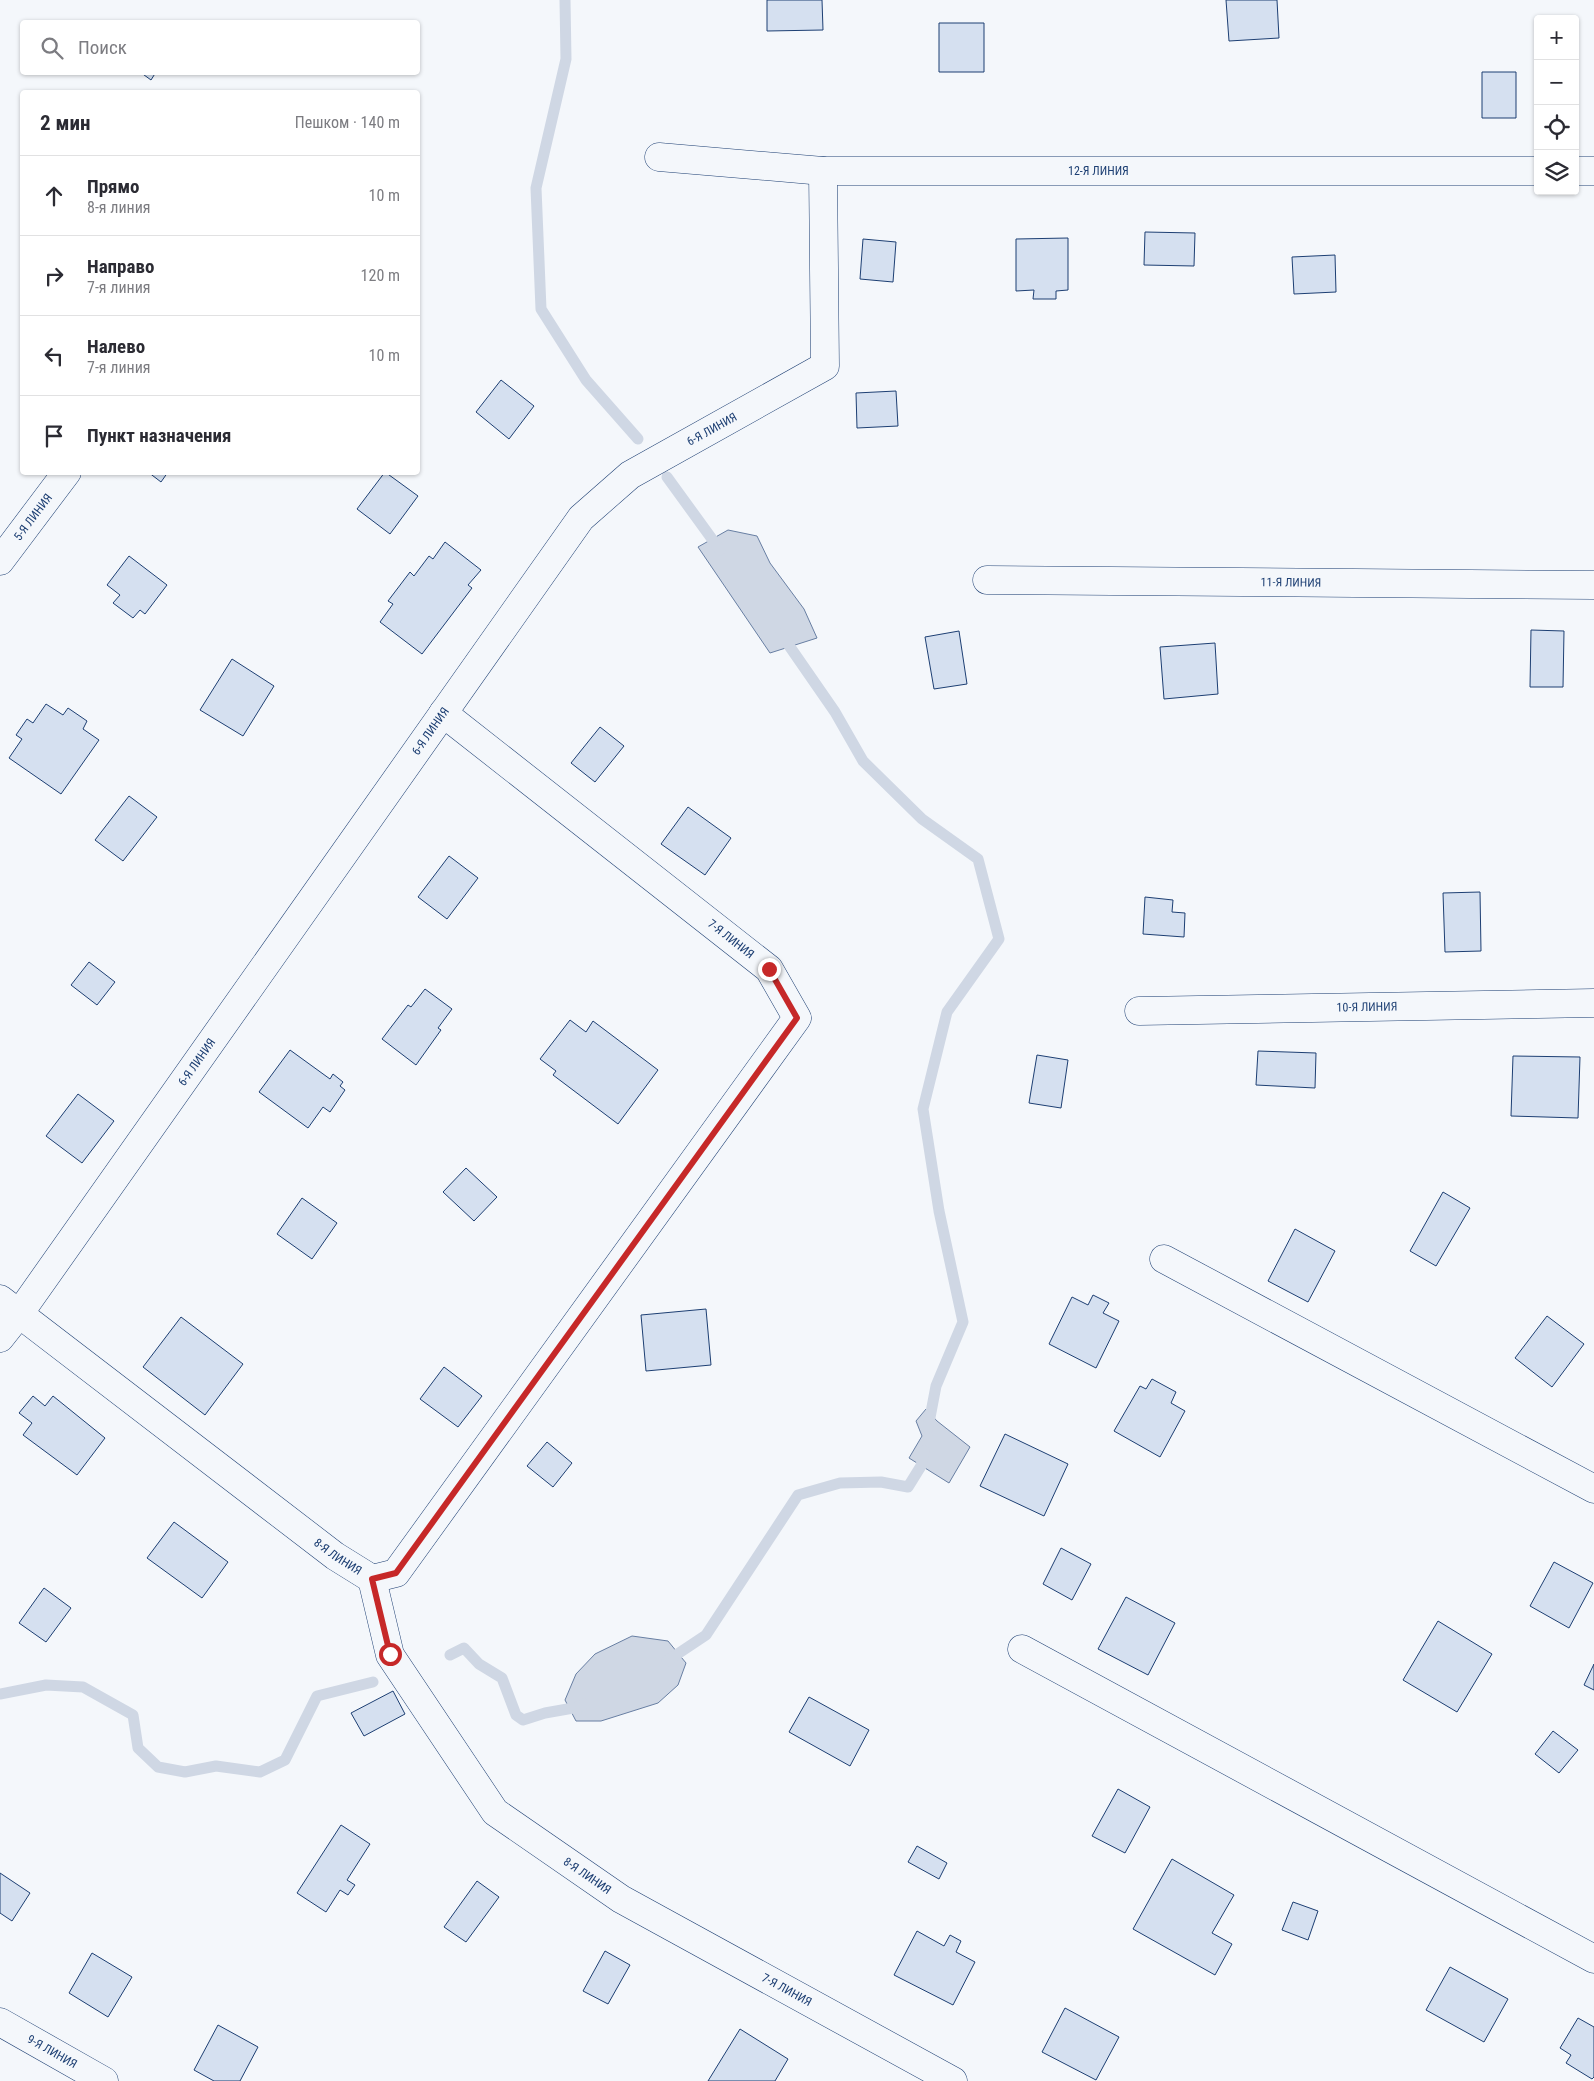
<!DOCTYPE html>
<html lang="ru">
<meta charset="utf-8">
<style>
body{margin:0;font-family:"Roboto Condensed",sans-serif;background:#f2f2f3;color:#2b2b33}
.controls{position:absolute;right:15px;top:15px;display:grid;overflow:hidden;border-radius:5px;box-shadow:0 1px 4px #0004}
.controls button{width:45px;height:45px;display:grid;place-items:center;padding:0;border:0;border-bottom:1px solid #e1e1e2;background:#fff;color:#2b2b33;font:25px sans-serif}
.stop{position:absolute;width:15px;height:15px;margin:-11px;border:4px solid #c62828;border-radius:50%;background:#fff}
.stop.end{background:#c62828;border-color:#fff;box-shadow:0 1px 5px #0008}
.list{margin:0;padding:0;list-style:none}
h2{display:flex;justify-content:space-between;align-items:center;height:65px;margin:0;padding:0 20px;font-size:21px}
h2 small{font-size:16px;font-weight:400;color:#7c7c81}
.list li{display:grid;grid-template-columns:32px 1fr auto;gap:15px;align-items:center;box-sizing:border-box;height:80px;padding:0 20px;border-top:1px solid #e1e1e2}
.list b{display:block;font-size:19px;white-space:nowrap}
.list p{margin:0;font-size:16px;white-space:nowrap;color:#7c7c81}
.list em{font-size:16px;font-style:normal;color:#7c7c81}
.icon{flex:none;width:28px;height:28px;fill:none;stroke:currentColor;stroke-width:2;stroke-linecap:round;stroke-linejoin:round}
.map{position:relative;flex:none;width:1594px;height:2081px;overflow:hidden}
.search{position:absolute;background:#fff;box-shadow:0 1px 4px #0004;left:20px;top:20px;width:400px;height:55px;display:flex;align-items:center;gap:12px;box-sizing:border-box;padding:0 18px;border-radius:5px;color:#7c7c81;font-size:19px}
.panel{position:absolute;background:#fff;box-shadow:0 1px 4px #0004;left:20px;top:90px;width:400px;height:385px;border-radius:5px}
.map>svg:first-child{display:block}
.water{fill:#cfd7e4;stroke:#687fa3}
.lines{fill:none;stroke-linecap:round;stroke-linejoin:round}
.stream{stroke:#cfd7e4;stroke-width:11}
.building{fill:#d5e0f0;stroke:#1d3f73}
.minor-casing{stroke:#1d3f73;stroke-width:29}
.minor{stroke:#f4f7fb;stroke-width:28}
.route{stroke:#c62828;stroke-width:6}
.labels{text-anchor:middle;stroke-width:4;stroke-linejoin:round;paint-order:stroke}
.street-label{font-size:12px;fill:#1d3f73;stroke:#f4f7fb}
</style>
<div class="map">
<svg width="1594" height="2081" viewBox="0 0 1594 2081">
<rect width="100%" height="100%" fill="#f4f7fb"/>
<!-- water -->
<path class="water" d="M 728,530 L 757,536 L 770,563 L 804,609 L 817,638 L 770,653 L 698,547 Z
M 926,1409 L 937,1421 L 970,1447 L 949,1483 L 909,1458 L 922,1436 L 916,1421 Z
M 632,1636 L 668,1641 L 686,1663 L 678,1685 L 658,1703 L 601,1721 L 576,1721 L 565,1700 L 576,1674 L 595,1654 Z"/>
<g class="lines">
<!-- stream -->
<path class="stream" d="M 565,0 L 566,59 L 536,188 L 541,309 L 586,380 L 638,439
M 667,477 L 720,550
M 781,634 L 835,712 L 863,761 L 922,819 L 978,859 L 999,939 L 947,1012 L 923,1109 L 939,1211 L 963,1322 L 936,1386 L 928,1428
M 450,1655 L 464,1648 L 479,1664 L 502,1678 L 516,1715 L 523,1720 L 545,1713 L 579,1707 L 584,1704
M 667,1661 L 706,1635 L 798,1495 L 840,1483 L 881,1482 L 908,1487 L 921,1466 L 924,1451
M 0,1694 L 46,1685 L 83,1687 L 133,1715 L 138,1748 L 158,1767 L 185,1772 L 216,1766 L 260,1772 L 285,1760 L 317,1696 L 373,1682"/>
</g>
<!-- building -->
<path class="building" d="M 767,0 L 822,0 L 823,30 L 767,31 Z
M 1226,0 L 1277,0 L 1279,38 L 1229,41 Z
M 939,23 L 984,23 L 984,72 L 939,72 Z
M 140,72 L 156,72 L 151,80 Z
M 1482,72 L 1516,72 L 1516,118 L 1482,118 Z
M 1145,232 L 1195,233 L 1194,266 L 1144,265 Z
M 1068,238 L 1068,290 L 1056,291 L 1056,299 L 1033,299 L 1034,290 L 1016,291 L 1016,239 Z
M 863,239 L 896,242 L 893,282 L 860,279 Z
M 1335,255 L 1336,292 L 1294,294 L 1292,257 Z
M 501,380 L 534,406 L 509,439 L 476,412 Z
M 896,391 L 898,426 L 857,428 L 856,393 Z
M 148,472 L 168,472 L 161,482 Z
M 385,472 L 418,496 L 390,534 L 357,509 Z
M 445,542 L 481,570 L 468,585 L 472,588 L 422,654 L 380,622 L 393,604 L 388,601 L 410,572 L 414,576 L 429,556 L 433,559 Z
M 129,556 L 167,585 L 145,614 L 140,610 L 133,618 L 113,603 L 120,595 L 107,585 Z
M 1531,630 L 1564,631 L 1563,687 L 1530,687 Z
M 959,631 L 967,684 L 934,689 L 925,637 Z
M 1215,643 L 1218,694 L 1164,699 L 1160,647 Z
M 232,659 L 274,686 L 243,736 L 200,710 Z
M 46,704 L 63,715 L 68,708 L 87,721 L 83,729 L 99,740 L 61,794 L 9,758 L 22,739 L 16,735 L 27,719 L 33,723 Z
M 600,727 L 624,746 L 595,782 L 571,763 Z
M 129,796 L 157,817 L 123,861 L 95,840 Z
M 688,807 L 731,838 L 705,875 L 661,844 Z
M 449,856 L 478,878 L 447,919 L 418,897 Z
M 1480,892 L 1481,951 L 1445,952 L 1443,893 Z
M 1145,897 L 1173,900 L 1172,912 L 1185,913 L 1184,937 L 1143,934 Z
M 89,962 L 115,982 L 97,1005 L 71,985 Z
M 425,989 L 452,1009 L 438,1028 L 441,1030 L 416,1065 L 382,1039 L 408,1005 L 411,1007 Z
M 570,1020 L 586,1032 L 593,1021 L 658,1070 L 618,1124 L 553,1075 L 556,1071 L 540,1059 Z
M 290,1050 L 330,1079 L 333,1074 L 343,1082 L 340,1086 L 345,1090 L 330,1112 L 323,1107 L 308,1128 L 259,1092 Z
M 1258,1051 L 1316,1053 L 1315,1088 L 1256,1085 Z
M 1037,1055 L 1068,1060 L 1061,1108 L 1029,1103 Z
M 1513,1056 L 1580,1057 L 1578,1118 L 1511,1116 Z
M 78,1094 L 114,1121 L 82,1163 L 46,1136 Z
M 466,1168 L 497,1197 L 474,1221 L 443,1192 Z
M 1443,1192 L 1470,1208 L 1436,1266 L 1410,1251 Z
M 302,1198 L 337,1223 L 312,1259 L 277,1234 Z
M 1295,1229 L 1335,1251 L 1308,1302 L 1268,1281 Z
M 1093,1295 L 1109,1303 L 1103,1313 L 1119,1321 L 1096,1368 L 1049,1344 L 1072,1297 L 1088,1305 Z
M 706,1309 L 711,1365 L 646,1371 L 641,1315 Z
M 1547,1316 L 1584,1344 L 1552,1387 L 1515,1358 Z
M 181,1317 L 243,1364 L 205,1415 L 143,1367 Z
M 444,1367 L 482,1396 L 458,1427 L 420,1399 Z
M 1152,1379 L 1176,1392 L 1171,1403 L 1185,1411 L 1160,1457 L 1114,1431 L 1140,1386 L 1146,1389 Z
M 33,1396 L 45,1406 L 53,1396 L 105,1438 L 77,1475 L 23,1435 L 32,1423 L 19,1413 Z
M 1005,1434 L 1068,1464 L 1044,1516 L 980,1486 Z
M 547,1442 L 572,1463 L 553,1487 L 527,1466 Z
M 174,1522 L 228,1562 L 202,1598 L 147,1558 Z
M 1061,1548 L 1091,1564 L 1072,1600 L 1043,1584 Z
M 1554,1562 L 1593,1583 L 1569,1628 L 1530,1606 Z
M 44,1588 L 71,1608 L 46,1642 L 19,1623 Z
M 1126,1597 L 1175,1623 L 1148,1675 L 1098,1649 Z
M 1438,1621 L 1492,1654 L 1457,1712 L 1403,1680 Z
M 1594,1664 L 1594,1690 L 1584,1685 Z
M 393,1691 L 405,1714 L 364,1736 L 351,1713 Z
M 809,1697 L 869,1730 L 850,1766 L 789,1732 Z
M 1553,1731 L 1578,1750 L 1559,1773 L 1535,1754 Z
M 1118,1789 L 1150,1807 L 1125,1853 L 1092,1836 Z
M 341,1825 L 370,1844 L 347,1880 L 355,1885 L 348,1895 L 340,1890 L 326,1912 L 297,1893 Z
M 917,1846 L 947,1863 L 939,1879 L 908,1862 Z
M 1172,1859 L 1234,1895 L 1212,1933 L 1232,1944 L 1215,1975 L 1133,1929 Z
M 0,1873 L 30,1893 L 12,1921 L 0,1913 Z
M 477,1881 L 499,1897 L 466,1942 L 444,1927 Z
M 1293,1902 L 1318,1911 L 1308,1940 L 1282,1930 Z
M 917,1931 L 944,1946 L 950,1935 L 961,1941 L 956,1952 L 975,1962 L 953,2005 L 894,1975 Z
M 605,1951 L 630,1965 L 608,2004 L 583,1991 Z
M 92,1953 L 132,1977 L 108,2017 L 69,1993 Z
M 1450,1967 L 1508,1999 L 1484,2042 L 1426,2010 Z
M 1065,2008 L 1119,2037 L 1096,2080 L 1042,2052 Z
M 1578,2018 L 1594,2027 L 1594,2077 L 1592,2079 L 1566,2063 L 1571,2055 L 1560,2048 Z
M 218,2025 L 258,2047 L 240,2081 L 214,2081 L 194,2070 Z
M 740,2029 L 788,2059 L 775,2081 L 708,2081 Z"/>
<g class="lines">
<defs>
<g id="minor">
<path id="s1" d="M 659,157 L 823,171 L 1538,171"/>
<path d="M 1575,171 L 1594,171"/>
<path id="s2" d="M 0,561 L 67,472"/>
<path id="s3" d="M 987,580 L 1594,585"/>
<path id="s4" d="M 1139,1011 L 1594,1003"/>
<path d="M 1164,1259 L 1594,1489"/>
<path id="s5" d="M 0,1299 L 335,1556 L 372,1579 L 390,1655 L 495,1812 L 621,1899 L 953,2081"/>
<path id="s6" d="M 0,1338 L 19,1314 L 581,518 L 630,475 L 825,366 L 823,171"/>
<path d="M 372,1579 L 396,1573 L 797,1018 L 769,969 L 443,713"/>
<path d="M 1022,1649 L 1594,1959"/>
<path id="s7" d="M 0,2022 L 104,2081"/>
</g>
</defs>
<!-- minor casing -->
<use href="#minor" class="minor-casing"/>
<!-- minor -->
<use href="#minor" class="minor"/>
</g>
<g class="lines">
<!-- route -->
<path class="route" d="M 390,1654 L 372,1579 L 396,1573 L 797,1018 L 769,969"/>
</g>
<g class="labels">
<!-- street labels -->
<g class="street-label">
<text dy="4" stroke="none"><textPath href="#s1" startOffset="440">12-Я ЛИНИЯ</textPath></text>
<text dy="4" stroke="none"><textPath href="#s6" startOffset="1164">6-Я ЛИНИЯ</textPath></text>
<text dy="4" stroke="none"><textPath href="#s2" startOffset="55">5-Я ЛИНИЯ</textPath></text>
<text dy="4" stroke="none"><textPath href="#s3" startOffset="304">11-Я ЛИНИЯ</textPath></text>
<text dy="4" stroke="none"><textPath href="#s6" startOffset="744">6-Я ЛИНИЯ</textPath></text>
<text transform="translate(731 939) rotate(38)" y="4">7-Я ЛИНИЯ</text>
<text dy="4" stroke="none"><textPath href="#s4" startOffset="228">10-Я ЛИНИЯ</textPath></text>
<text dy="4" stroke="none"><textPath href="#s6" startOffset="339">6-Я ЛИНИЯ</textPath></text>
<text dy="4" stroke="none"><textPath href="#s5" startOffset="425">8-Я ЛИНИЯ</textPath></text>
<text dy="4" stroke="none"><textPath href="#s5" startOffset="845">8-Я ЛИНИЯ</textPath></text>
<text dy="4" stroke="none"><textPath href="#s5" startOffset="1075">7-Я ЛИНИЯ</textPath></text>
<text dy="4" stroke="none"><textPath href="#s7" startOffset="60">9-Я ЛИНИЯ</textPath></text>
</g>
</g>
</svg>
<div class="controls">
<button>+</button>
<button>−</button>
<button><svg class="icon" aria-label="locate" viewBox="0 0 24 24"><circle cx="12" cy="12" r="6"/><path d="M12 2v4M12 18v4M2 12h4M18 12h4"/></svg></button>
<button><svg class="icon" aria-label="layers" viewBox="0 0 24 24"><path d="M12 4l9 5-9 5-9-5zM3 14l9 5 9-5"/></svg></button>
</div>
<div class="stop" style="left:390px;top:1654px"></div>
<div class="stop end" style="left:769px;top:969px"></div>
<div class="search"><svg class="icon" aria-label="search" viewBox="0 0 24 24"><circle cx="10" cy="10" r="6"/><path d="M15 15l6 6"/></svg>Поиск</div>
<section class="panel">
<h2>2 мин<small>Пешком · 140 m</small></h2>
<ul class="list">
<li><svg class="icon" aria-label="ahead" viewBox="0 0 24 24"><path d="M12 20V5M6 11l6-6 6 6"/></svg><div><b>Прямо</b><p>8-я линия</p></div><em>10 m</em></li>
<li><svg class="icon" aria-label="right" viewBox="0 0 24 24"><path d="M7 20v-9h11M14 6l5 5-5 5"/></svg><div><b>Направо</b><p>7-я линия</p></div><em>120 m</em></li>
<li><svg class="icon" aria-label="left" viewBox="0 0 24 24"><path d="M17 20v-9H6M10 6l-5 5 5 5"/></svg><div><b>Налево</b><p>7-я линия</p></div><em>10 m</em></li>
<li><svg class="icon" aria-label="arrive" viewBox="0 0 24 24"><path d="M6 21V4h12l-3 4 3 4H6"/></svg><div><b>Пункт назначения</b></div></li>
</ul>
</section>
</div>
